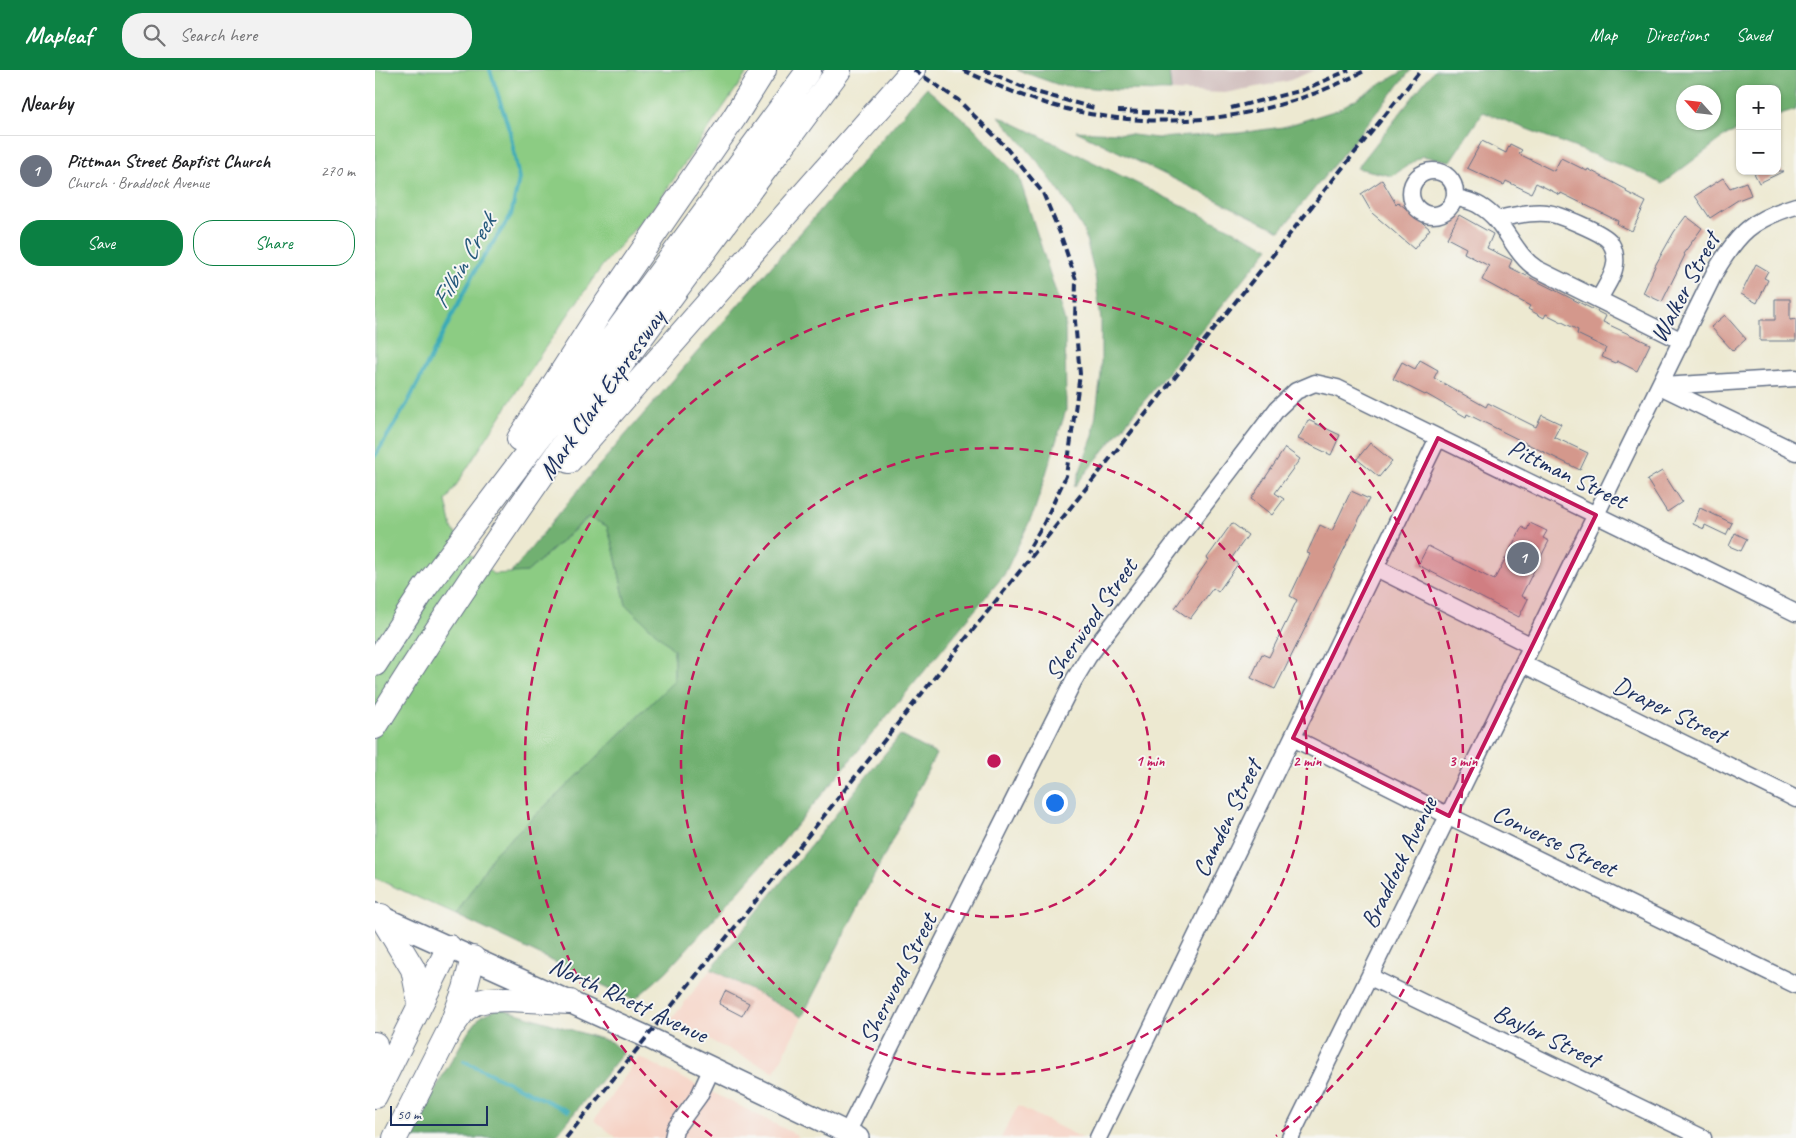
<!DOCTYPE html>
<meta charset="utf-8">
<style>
body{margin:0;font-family:Caveat,sans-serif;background:#f2f2f2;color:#202124}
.controls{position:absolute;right:15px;top:15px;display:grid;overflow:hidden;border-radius:10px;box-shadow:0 1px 4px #0004}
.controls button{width:45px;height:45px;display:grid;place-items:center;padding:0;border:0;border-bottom:1px solid #e0e0e0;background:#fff;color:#202124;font:25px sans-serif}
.compass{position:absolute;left:1301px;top:15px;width:45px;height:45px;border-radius:50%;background:#fff;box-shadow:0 1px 4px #0004;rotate:297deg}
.scale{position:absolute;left:15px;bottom:12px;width:98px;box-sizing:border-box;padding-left:5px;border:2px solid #1b2f5e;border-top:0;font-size:14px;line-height:18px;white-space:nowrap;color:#1b2f5e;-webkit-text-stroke:4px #f6f6f2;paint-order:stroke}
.you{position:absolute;left:679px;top:732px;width:18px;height:18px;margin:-12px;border:4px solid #fff;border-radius:50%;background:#1a73e8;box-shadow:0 0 0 8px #1a73e833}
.badge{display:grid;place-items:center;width:32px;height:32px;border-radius:50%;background:#0b8043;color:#fff;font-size:16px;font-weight:700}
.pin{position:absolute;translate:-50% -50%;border:2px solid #fff;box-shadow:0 1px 5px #0006}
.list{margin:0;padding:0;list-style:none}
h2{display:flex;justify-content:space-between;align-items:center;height:65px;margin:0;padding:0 20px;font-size:21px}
h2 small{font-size:16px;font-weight:400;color:#757577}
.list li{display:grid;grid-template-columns:32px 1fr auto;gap:15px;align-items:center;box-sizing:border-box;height:70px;padding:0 20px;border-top:1px solid #e0e0e0}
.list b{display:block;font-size:19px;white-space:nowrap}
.list p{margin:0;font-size:16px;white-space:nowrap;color:#757577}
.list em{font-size:16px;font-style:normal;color:#757577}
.actions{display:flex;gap:10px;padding:15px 20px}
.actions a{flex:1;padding:11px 0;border:1px solid #0b8043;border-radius:20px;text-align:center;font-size:18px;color:#0b8043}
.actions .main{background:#0b8043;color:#fff}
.icon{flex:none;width:28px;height:28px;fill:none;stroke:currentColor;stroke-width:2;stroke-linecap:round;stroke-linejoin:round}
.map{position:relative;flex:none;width:1421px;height:1068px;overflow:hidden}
header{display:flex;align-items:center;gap:30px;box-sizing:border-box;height:70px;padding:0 25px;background:#0b8043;color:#fff}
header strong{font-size:24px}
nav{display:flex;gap:28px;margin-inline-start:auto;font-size:18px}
.search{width:350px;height:45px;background:#f2f2f2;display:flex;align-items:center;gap:12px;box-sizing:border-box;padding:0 18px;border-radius:20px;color:#757577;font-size:19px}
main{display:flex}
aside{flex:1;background:#fff}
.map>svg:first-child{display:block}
.built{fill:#f6d2c4}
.industrial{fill:#d1bfbe}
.green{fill:#8ccc83;stroke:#547e70}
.forest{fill:#71b071;stroke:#467068;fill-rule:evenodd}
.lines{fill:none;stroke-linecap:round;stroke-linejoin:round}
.stream{stroke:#3aabb7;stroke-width:4}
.building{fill:#d4988c}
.minor-casing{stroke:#647086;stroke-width:19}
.major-casing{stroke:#647086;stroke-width:24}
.highway-casing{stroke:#647086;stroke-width:26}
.minor{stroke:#fff;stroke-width:16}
.major{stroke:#fff;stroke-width:21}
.highway{stroke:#fff;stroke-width:24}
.rail{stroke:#1b2f5e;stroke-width:4;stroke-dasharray:8 4;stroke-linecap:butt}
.marked{fill:#c2185b;fill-opacity:0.2;stroke:#c2185b;stroke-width:4;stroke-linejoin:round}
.ring{fill:none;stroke:#c2185b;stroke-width:2.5;stroke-dasharray:9 6}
.labels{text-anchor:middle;stroke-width:4;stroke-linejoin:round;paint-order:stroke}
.street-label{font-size:25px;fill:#1b2f5e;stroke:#f6f6f2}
.water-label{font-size:26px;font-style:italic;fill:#265a7d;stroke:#f6f6f2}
.centre{fill:#c2185b;stroke:#f6f6f2;stroke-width:2.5}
.ring-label{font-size:15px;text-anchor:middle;font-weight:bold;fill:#c2185b;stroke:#f6f6f2;stroke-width:4;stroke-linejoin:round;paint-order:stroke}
</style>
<header>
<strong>Mapleaf</strong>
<div class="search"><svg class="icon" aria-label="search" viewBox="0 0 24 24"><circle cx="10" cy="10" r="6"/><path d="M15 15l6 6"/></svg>Search here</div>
<nav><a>Map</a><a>Directions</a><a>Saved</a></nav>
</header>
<main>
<aside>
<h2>Nearby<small></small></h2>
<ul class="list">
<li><span class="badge" style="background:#6b7280">1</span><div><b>Pittman Street Baptist Church</b><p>Church · Braddock Avenue</p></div><em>270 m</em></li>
</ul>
<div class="actions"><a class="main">Save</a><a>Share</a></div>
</aside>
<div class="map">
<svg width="1421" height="1068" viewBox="0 0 1421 1068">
<rect width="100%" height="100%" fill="#f6f6f2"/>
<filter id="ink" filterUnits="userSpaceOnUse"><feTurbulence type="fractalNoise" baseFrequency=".02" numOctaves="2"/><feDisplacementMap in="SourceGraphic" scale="10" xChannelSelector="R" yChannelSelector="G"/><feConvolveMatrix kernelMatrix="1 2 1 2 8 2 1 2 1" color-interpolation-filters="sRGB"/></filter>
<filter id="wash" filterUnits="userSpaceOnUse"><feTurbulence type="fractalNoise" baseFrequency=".0096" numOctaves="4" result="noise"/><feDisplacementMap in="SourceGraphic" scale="20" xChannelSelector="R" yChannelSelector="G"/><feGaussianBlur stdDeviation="1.12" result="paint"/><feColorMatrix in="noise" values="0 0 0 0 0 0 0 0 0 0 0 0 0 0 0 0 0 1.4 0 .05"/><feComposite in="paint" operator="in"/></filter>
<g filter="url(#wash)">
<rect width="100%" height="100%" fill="#ede9d1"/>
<!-- built -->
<path class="built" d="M 336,899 L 427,947 L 400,1002 L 295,951 Z
M 264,987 L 355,1031 L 422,1065 L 421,1068 L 242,1068 L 219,1050 Z
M 643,1036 L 707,1068 L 626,1068 Z"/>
<!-- industrial -->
<path class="industrial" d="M 794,0 L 940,0 L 913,11 L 850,23 L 796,21 Z"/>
<!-- green -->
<path class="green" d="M 0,0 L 374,0 L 283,132 L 227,196 L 165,285 L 71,431 L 77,458 L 95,484 L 118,504 L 152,502 L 214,447 L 232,456 L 239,480 L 251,535 L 299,580 L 299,611 L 212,697 L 120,783 L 81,845 L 0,808 Z"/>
<!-- forest -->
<path class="forest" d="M 642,0 L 794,0 L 796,21 L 741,20 L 684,15 Z
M 1030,0 L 1036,0 L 905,161 L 701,61 L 742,63 L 782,68 L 864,63 L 908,57 L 962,40 Z
M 1059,0 L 1421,0 L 1421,40 L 1402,46 L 1402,19 L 1365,19 L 1365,60 L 1353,64 L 1287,114 L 1271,105 L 1108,42 L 1075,91 L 1047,86 L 1017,106 L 982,98 ZM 1308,22 L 1338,22 L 1338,52 L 1308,52 Z
M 551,18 L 598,57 L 644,107 L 690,251 L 691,340 L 659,442 L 629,505 L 405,775 L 291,902 L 259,930 L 81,845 L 120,783 L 212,697 L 299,611 L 299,580 L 251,535 L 239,480 L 232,456 L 213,447 L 152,502 L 136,503 L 208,414 Z
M 624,46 L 894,178 L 699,417 L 718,366 L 726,304 L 726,251 L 720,205 L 709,161 L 687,125 L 663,92 Z
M 525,665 L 561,684 L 427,947 L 336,899 Z
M 125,938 L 236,972 L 248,983 L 179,1068 L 38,1068 L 65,1010 L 94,961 L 106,946 Z"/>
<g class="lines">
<!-- stream -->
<path class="stream" d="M 0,386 L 32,334 L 101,199 L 136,145 L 144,109 L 135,62 L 115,0
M 89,991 L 193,1041"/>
</g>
<g id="blocks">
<!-- building -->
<path class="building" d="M 1107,71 L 1131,83 L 1135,74 L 1147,80 L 1144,84 L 1179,101 L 1186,88 L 1212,101 L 1213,99 L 1252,120 L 1251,122 L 1271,132 L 1257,161 L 1242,154 L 1243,151 L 1186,123 L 1185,125 L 1161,113 L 1156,123 L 1131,111 L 1129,115 L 1092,98 Z
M 1378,101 L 1409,101 L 1384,113 Z
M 1348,108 L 1355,118 L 1371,112 L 1376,125 L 1363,130 L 1335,148 L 1320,126 Z
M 1007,110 L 1021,134 L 1023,132 L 1055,159 L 1039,179 L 997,143 L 986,124 Z
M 1084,145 L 1118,164 L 1112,178 L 1137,190 L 1134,197 L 1231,246 L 1228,252 L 1275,274 L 1262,301 L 1242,291 L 1241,293 L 1227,287 L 1231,278 L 1202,264 L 1203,260 L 1171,244 L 1169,248 L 1153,239 L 1155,236 L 1107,210 L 1114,196 L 1089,183 L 1091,178 L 1072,168 Z
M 1311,146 L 1327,158 L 1308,184 L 1310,185 L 1287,232 L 1268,223 L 1281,194 L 1299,162 Z
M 1381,194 L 1393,201 L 1389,208 L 1393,210 L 1382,233 L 1366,224 Z
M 1400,229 L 1415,229 L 1415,250 L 1421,249 L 1421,271 L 1385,271 L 1385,250 L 1400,250 Z
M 1350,245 L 1371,269 L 1358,281 L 1336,257 Z
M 1045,290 L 1063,300 L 1059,308 L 1111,337 L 1113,333 L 1161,357 L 1167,345 L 1186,354 L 1179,367 L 1213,383 L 1205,400 L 1092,344 L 1091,347 L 1051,324 L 1050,325 L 1018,309 L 1027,292 L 1040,299 Z
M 933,350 L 965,365 L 956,385 L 923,369 Z
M 995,373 L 1017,391 L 1004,407 L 982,389 Z
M 910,378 L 925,389 L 900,423 L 909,429 L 897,445 L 876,429 Z
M 1287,401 L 1307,432 L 1292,442 L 1272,410 Z
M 976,421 L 994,429 L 900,619 L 876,608 L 887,584 L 894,587 L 922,530 L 915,526 L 935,484 L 932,483 L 945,455 L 957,461 Z
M 1325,438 L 1357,453 L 1351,465 L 1330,455 L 1329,459 L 1318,454 Z
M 857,453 L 873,465 L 856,489 L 863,494 L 843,522 L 838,518 L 815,549 L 800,538 L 834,489 L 832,488 Z
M 1155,453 L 1172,461 L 1168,468 L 1174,471 L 1146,526 L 1153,529 L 1144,547 L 1043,495 L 1053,476 L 1119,510 L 1147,457 L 1152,460 Z
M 1360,463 L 1372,469 L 1366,481 L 1354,476 Z
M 350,921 L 374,933 L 367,946 L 344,934 Z"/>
</g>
</g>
<g filter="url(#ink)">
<use href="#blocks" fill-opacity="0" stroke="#647086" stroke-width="1"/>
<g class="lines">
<defs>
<path id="minor" d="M1036 123a22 22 0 1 1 44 0a22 22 0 1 1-44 0Z
M 1080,127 C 1088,130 1098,131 1105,136 C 1131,151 1138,184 1162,199 L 1307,271
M 1122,149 C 1138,146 1155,141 1172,143 C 1183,144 1229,163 1235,172 C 1239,178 1241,187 1240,194 C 1239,206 1229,219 1224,229
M 1285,316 L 1421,382
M 1287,316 L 1421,308
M 1001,498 L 1157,576
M 1148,594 L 1421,729
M 918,668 L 1074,746 L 1421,915
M 995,907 L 1328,1068
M 472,1063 L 699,610 L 713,587 L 902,339 L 921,321 L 940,313 L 962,318 L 1421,543
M 298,1068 L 300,1059 L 324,1026 L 337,998
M 723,1068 L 1063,368
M 915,1068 L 1340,202 C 1363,163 1377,149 1421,136"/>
<path id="major" d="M 0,844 L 272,967 L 483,1068"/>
<path id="highway" d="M 144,369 L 224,244 L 359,48 L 389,0
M 194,391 L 538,0
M 0,594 L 50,518 L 157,377 L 434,0
M 0,657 C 141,429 304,216 464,0
M 6,846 L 38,899 L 45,933
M 79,954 L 89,940 L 100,933 L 112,930 L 132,929 L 195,932
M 0,974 L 3,1003 L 0,1017
M 0,1026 L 74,877
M 20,1068 L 75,959 L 90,919 L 98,888"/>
</defs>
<!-- minor casing -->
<use href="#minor" class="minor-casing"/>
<!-- major casing -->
<use href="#major" class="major-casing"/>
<!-- highway casing -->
<use href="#highway" class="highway-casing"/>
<!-- minor -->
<use href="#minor" class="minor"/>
<!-- major -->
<use href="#major" class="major"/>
<!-- highway -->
<use href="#highway" class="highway"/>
<!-- rail -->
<path class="rail" d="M 539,0 L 583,30 L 628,74 L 668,123 L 685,163 L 701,210 L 700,251 L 705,304 L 691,406 L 669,453 L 652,482
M 588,0 C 616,13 643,25 673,34 C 779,65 894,52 991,0
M 609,0 L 657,21 L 719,38
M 856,38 L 928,20 L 974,0
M 743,41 L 797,43 L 818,42
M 191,1068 L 1046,0"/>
</g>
</g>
<!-- marked area -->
<path class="marked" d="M 1063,368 L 1221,445 L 1074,746 L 918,668 Z"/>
<!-- distance rings -->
<g class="ring">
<circle cx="619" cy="691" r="156"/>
<circle cx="619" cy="691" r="313"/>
<path d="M337 1066A469 469 0 1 1 901 1066"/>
</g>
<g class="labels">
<!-- street labels -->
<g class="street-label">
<text transform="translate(1309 217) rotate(-62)" y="9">Walker Street</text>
<text transform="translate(226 324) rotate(-55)" y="9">Mark Clark Expressway</text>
<text transform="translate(1193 403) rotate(26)" y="9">Pittman Street</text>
<text transform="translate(715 549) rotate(-55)" y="9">Sherwood Street</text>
<text transform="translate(1295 639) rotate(26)" y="9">Draper Street</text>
<text transform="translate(851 748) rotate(-64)" y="9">Camden Street</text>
<text transform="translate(1180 770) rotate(26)" y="9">Converse Street</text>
<text transform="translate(1023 792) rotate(-64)" y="9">Braddock Avenue</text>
<text transform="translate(522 908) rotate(-63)" y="9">Sherwood Street</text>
<text transform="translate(254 929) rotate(25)" y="9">North Rhett Avenue</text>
<text transform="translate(1172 965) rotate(26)" y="9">Baylor Street</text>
</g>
<!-- water labels -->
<g class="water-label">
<text transform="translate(88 191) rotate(-60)" y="9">Filbin Creek</text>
</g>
</g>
<circle cx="619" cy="691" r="8" class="centre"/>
<g class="ring-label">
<text x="775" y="696">1 min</text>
<text x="932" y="696">2 min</text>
<text x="1088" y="696">3 min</text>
</g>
</svg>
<div class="controls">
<button>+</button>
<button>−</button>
</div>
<svg class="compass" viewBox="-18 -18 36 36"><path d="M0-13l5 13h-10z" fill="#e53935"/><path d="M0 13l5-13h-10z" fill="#757577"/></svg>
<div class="scale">50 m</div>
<div class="you"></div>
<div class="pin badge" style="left:1148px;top:488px;background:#6b7280">1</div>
</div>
</main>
